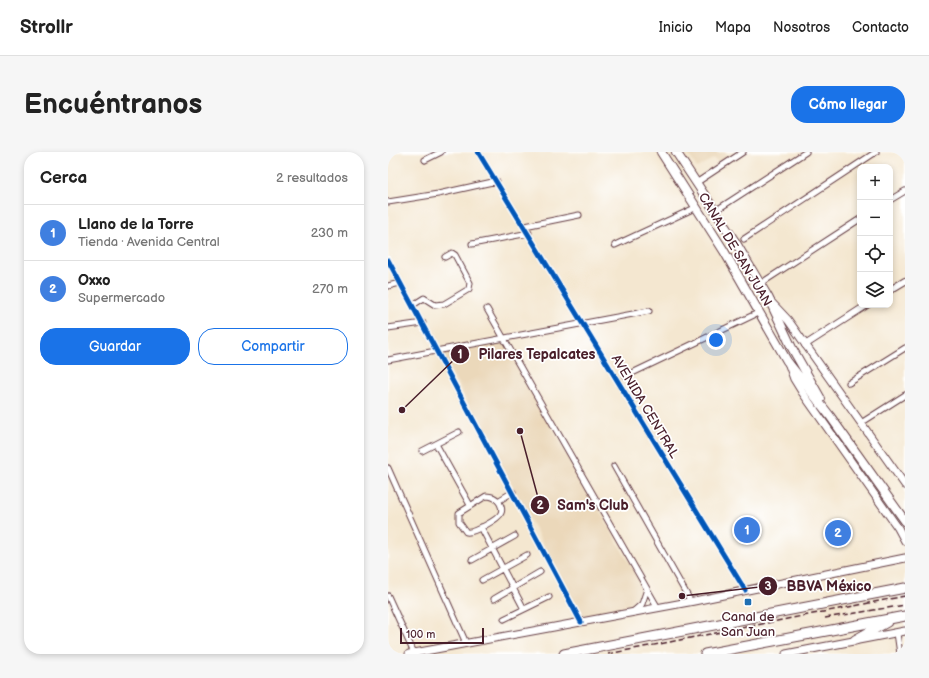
<!DOCTYPE html>
<html lang="es">
<meta charset="utf-8">
<style>
body{margin:0;font-family:"Balsamiq Sans",sans-serif;background:#f6f6f6;color:#222}
.controls{position:absolute;right:12px;top:12px;display:grid;overflow:hidden;border-radius:8px;box-shadow:0 2px 6px #0003}
.controls button{width:36px;height:36px;display:grid;place-items:center;padding:0;border:0;border-bottom:1px solid #e0e0e0;background:#fff;color:#222;font:20px sans-serif}
.scale{position:absolute;left:12px;bottom:10px;width:84px;box-sizing:border-box;padding-left:4px;border:2px solid #4a1f2b;border-top:0;font-size:11px;line-height:14px;white-space:nowrap;color:#4a1f2b;-webkit-text-stroke:3px #fff;paint-order:stroke}
.you{position:absolute;left:328px;top:188px;width:14px;height:14px;margin:-10px;border:3px solid #fff;border-radius:50%;background:#1a73e8;box-shadow:0 0 0 6px #1a73e833}
.badge{display:grid;place-items:center;width:26px;height:26px;border-radius:50%;background:#1a73e8;color:#fff;font-size:13px;font-weight:700}
.pin{position:absolute;translate:-50% -50%;border:2px solid #fff;box-shadow:0 1px 4px #0006}
.list{margin:0;padding:0;list-style:none}
h2{display:flex;justify-content:space-between;align-items:center;height:52px;margin:0;padding:0 16px;font-size:17px}
h2 small{font-size:13px;font-weight:400;color:#767676}
.list li{display:grid;grid-template-columns:26px 1fr auto;gap:12px;align-items:center;box-sizing:border-box;height:56px;padding:0 16px;border-top:1px solid #e0e0e0}
.list b{display:block;font-size:15px;white-space:nowrap}
.list p{margin:0;font-size:13px;white-space:nowrap;color:#767676}
.list em{font-size:13px;font-style:normal;color:#767676}
.actions{display:flex;gap:8px;padding:12px 16px}
.actions a{flex:1;padding:9px 0;border:1px solid #1a73e8;border-radius:16px;text-align:center;font-size:14px;color:#1a73e8}
.actions .main{background:#1a73e8;color:#fff}
.icon{flex:none;width:22px;height:22px;fill:none;stroke:currentColor;stroke-width:2;stroke-linecap:round;stroke-linejoin:round}
.map{position:relative;flex:none;width:517px;height:502px;overflow:hidden;border-radius:16px}
header{display:flex;align-items:center;gap:24px;box-sizing:border-box;height:56px;padding:0 20px;background:#fff;border-bottom:1px solid #e0e0e0}
header strong{font-size:19px}
nav{display:flex;gap:22px;margin-inline-start:auto;font-size:14px}
.intro{display:flex;align-items:center;justify-content:space-between;box-sizing:border-box;height:96px;padding:0 24px}
h1{margin:0;font-size:28px}
.button{padding:10px 18px;border-radius:16px;background:#1a73e8;color:#fff;font-size:14px;font-weight:700}
main{display:flex;gap:24px;padding:0 24px}
aside{flex:1;background:#fff;border-radius:16px;box-shadow:0 2px 6px #0003}
.map>svg:first-child{display:block}
.built{fill:#ebd8ba}
.lines{fill:none;stroke-linecap:round;stroke-linejoin:round}
.minor-casing{stroke:#643d44;stroke-width:7}
.tertiary-casing{stroke:#643d44;stroke-width:8}
.secondary-casing{stroke:#643d44;stroke-width:9}
.primary-casing{stroke:#643d44;stroke-width:10}
.motorway-casing{stroke:#643d44;stroke-width:11}
.minor{stroke:#fff;stroke-width:5}
.tertiary{stroke:#fff;stroke-width:6}
.secondary{stroke:#fff;stroke-width:7}
.primary{stroke:#fff;stroke-width:8}
.motorway{stroke:#fff;stroke-width:9}
.rail{stroke:#4a1f2b;stroke-width:1.5;stroke-dasharray:6 3;stroke-linecap:butt}
.cycleway-casing{stroke:#fff;stroke-width:8}
.cycleway{stroke:#0057b8;stroke-width:5}
.poi-dot{fill:#1f6fb2;stroke:#fff;stroke-width:1.5}
.labels{text-anchor:middle;stroke-width:3.5;stroke-linejoin:round;paint-order:stroke}
.street-label{font-size:13px;fill:#4a1f2b;stroke:#fff}
.poi-label{font-size:13px;fill:#4a1f2b;stroke:#fff}
.leader{fill:none;stroke:#4a1f2b;stroke-width:1.5}
.callout-dot{fill:#4a1f2b;stroke:#fff;stroke-width:1.5}
.mark-label{font-size:12px;text-anchor:middle;font-weight:bold;fill:#fff}
.callout-label{font-size:14px;text-anchor:middle;font-weight:bold;fill:#4a1f2b;stroke:#fff;stroke-width:3.5;stroke-linejoin:round;paint-order:stroke}
</style>
<header>
<strong>Strollr</strong>
<nav><a>Inicio</a><a>Mapa</a><a>Nosotros</a><a>Contacto</a></nav>
</header>
<div class="intro"><h1>Encuéntranos</h1><a class="button">Cómo llegar</a></div>
<main>
<aside>
<h2>Cerca<small>2 resultados</small></h2>
<ul class="list">
<li><span class="badge" style="background:#3f7fe0">1</span><div><b>Llano de la Torre</b><p>Tienda · Avenida Central</p></div><em>230 m</em></li>
<li><span class="badge" style="background:#3f7fe0">2</span><div><b>Oxxo</b><p>Supermercado</p></div><em>270 m</em></li>
</ul>
<div class="actions"><a class="main">Guardar</a><a>Compartir</a></div>
</aside>
<div class="map">
<svg width="517" height="502" viewBox="0 0 517 502">
<rect width="100%" height="100%" fill="#fff"/>
<filter id="ink" filterUnits="userSpaceOnUse"><feTurbulence type="fractalNoise" baseFrequency=".025" numOctaves="2"/><feDisplacementMap in="SourceGraphic" scale="8" xChannelSelector="R" yChannelSelector="G"/><feConvolveMatrix kernelMatrix="1 2 1 2 8 2 1 2 1" color-interpolation-filters="sRGB"/></filter>
<filter id="wash" filterUnits="userSpaceOnUse"><feTurbulence type="fractalNoise" baseFrequency=".012" numOctaves="4" result="noise"/><feDisplacementMap in="SourceGraphic" scale="16" xChannelSelector="R" yChannelSelector="G"/><feGaussianBlur stdDeviation="0.9" result="paint"/><feColorMatrix in="noise" values="0 0 0 0 0 0 0 0 0 0 0 0 0 0 0 0 0 1.4 0 .05"/><feComposite in="paint" operator="in"/></filter>
<g filter="url(#wash)">
<rect width="100%" height="100%" fill="#f4e7d0"/>
<!-- built -->
<path class="built" d="M 299,0 L 337,0 L 341,6 L 331,12 L 326,6 L 309,16 Z
M 116,190 L 253,432 L 255,439 L 252,448 L 245,454 L 194,465 L 53,201 Z"/>
</g>
<g filter="url(#ink)">
<g class="lines">
<defs>
<path id="minor" d="M 90,0 L 357,438
M 37,8 L 53,0
M 308,31 L 355,0
M 502,48 L 517,39
M 0,50 L 50,42 L 109,29
M 327,59 L 418,0
M 137,74 L 191,63
M 356,87 L 488,0
M 84,92 L 141,81
M 227,93 L 309,55
M 0,108 L 193,470
M 372,132 L 472,67
M 0,134 L 12,131
M 25,153 L 36,146 L 47,153 L 56,152 L 81,137 L 82,131 L 67,103 L 64,101 L 57,105
M 99,157 L 270,456
M 0,176 L 35,171
M 0,208 L 261,159
M 238,224 L 372,160
M 461,231 L 517,196
M 473,271 L 517,243
M 48,292 L 82,353
M 34,299 L 71,280
M 226,314 L 303,450
M 0,316 L 78,491
M 98,344 C 103,344 107,345 110,349 C 112,351 115,357 113,361 C 111,367 84,382 78,380 L 71,370 L 71,361 Z
M 110,349 L 125,340
M 93,375 L 136,457
M 84,408 L 127,384
M 94,428 L 139,403
M 0,444 L 26,501
M 106,447 L 152,420
M 246,459 L 254,452 L 259,437
M 116,467 L 161,445
M 509,481 L 512,502"/>
<path id="tertiary" d="M 502,138 L 517,129
M 417,193 L 479,153"/>
<path id="secondary" d="M 384,151 L 400,168 L 517,333
M 401,213 L 406,227 L 414,240 L 510,376 L 517,389
M 21,502 L 306,449 L 517,406
M 398,502 L 517,479"/>
<path id="primary" d="M 273,0 L 336,99 L 399,209 L 442,264 L 517,369
M 288,0 L 348,91 L 380,145 L 404,196 L 433,247"/>
<path id="motorway" d="M 467,488 L 499,470
M 176,502 L 517,436
M 317,502 L 517,464"/>
</defs>
<!-- minor casing -->
<use href="#minor" class="minor-casing"/>
<!-- tertiary casing -->
<use href="#tertiary" class="tertiary-casing"/>
<!-- secondary casing -->
<use href="#secondary" class="secondary-casing"/>
<!-- primary casing -->
<use href="#primary" class="primary-casing"/>
<!-- motorway casing -->
<use href="#motorway" class="motorway-casing"/>
<!-- minor -->
<use href="#minor" class="minor"/>
<!-- tertiary -->
<use href="#tertiary" class="tertiary"/>
<!-- secondary -->
<use href="#secondary" class="secondary"/>
<!-- primary -->
<use href="#primary" class="primary"/>
<!-- motorway -->
<use href="#motorway" class="motorway"/>
<!-- rail -->
<path class="rail" d="M 437,466 L 517,453
M 220,502 L 517,444"/>
<defs>
<path id="cycleway" d="M 90,0 L 357,438
M 0,108 L 193,470"/>
</defs>
<!-- cycleway casing -->
<use href="#cycleway" class="cycleway-casing"/>
<!-- cycleway -->
<use href="#cycleway" class="cycleway"/>
</g>
</g>
<!-- markers -->
<rect class="poi-dot" x="356" y="446" width="8" height="8" rx="2"/>
<g class="labels">
<!-- street labels -->
<g class="street-label">
<text transform="translate(348 97) rotate(59)" y="5">CANAL DE SAN JUAN</text>
<text transform="translate(258 254) rotate(59)" y="5">AVENIDA CENTRAL</text>
</g>
<!-- poi labels -->
<g class="poi-label">
<text x="360" y="469">Canal de<tspan x="360" dy="15">San Juan</tspan></text>
</g>
</g>
<!-- callouts -->
<path class="leader" d="M14 258L72 202M132 279L152 353M294 444L380 434"/>
<g class="callout-dot">
<circle cx="14" cy="258" r="4"/>
<circle cx="132" cy="279" r="4"/>
<circle cx="294" cy="444" r="4"/>
<circle cx="72" cy="202" r="10"/>
<circle cx="152" cy="353" r="10"/>
<circle cx="380" cy="434" r="10"/>
</g>
<g class="mark-label">
<text x="72" y="206">1</text>
<text x="152" y="357">2</text>
<text x="380" y="438">3</text>
</g>
<g class="callout-label">
<text x="149" y="207">Pilares Tepalcates</text>
<text x="205" y="358">Sam's Club</text>
<text x="441" y="439">BBVA México</text>
</g>
</svg>
<div class="controls">
<button>+</button>
<button>−</button>
<button><svg class="icon" aria-label="locate" viewBox="0 0 24 24"><circle cx="12" cy="12" r="6"/><path d="M12 2v4M12 18v4M2 12h4M18 12h4"/></svg></button>
<button><svg class="icon" aria-label="layers" viewBox="0 0 24 24"><path d="M12 4l9 5-9 5-9-5zM3 14l9 5 9-5"/></svg></button>
</div>
<div class="scale">100 m</div>
<div class="you"></div>
<div class="pin badge" style="left:359px;top:378px;background:#3f7fe0">1</div>
<div class="pin badge" style="left:450px;top:381px;background:#3f7fe0">2</div>
</div>
</main>
